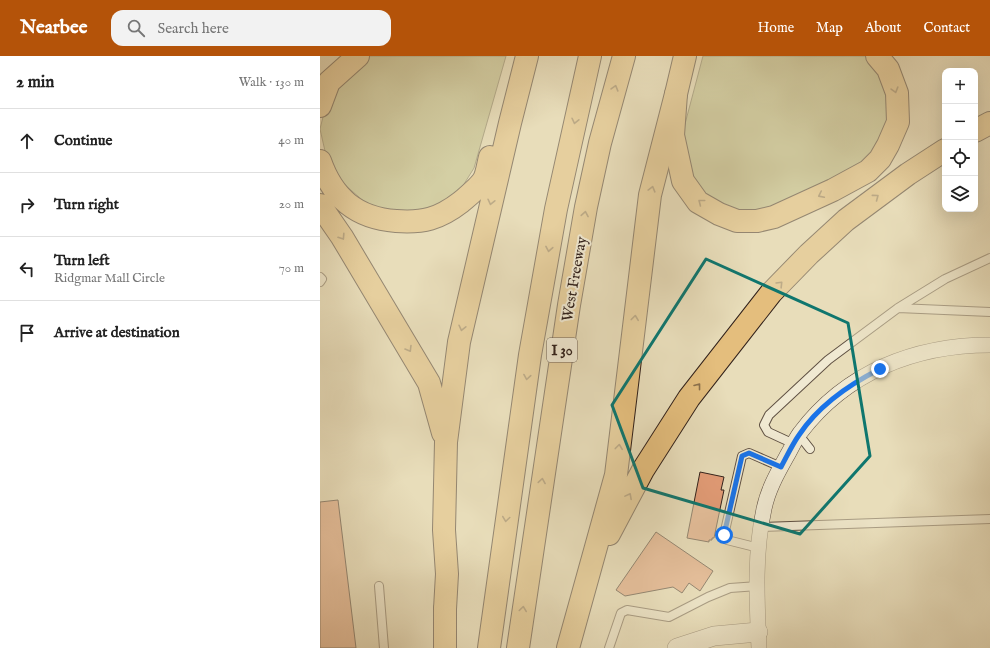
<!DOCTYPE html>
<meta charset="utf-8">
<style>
body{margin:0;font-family:"IM FELL English",serif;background:#f2f2f2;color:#222}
.controls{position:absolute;right:12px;top:12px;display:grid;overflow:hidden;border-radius:8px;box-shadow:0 4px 16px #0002}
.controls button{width:36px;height:36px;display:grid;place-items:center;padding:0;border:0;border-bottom:1px solid #e0e0e0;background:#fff;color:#222;font:20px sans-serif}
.stop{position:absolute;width:12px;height:12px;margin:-9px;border:3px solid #1a73e8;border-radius:50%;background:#fff}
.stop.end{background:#1a73e8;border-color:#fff;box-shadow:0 1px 4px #0008}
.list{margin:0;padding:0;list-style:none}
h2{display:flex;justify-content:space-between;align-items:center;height:52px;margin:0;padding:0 16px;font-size:17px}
h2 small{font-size:13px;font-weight:400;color:#767676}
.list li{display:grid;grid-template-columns:26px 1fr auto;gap:12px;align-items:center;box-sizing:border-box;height:64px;padding:0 16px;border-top:1px solid #e0e0e0}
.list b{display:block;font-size:15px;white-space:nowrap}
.list p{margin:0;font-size:13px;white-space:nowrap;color:#767676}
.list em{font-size:13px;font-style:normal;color:#767676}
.icon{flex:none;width:22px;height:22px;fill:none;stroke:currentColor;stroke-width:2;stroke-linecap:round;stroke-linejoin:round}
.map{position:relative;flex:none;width:670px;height:592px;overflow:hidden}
header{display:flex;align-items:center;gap:24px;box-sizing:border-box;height:56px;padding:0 20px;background:#b45309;color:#fff}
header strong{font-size:19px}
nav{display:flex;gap:22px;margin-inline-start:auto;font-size:14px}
.search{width:280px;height:36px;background:#f2f2f2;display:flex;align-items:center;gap:10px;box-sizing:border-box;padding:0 14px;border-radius:12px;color:#767676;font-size:15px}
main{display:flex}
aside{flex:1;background:#fff}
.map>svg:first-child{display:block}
.green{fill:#bcbf8b;stroke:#767053}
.building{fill:#e39c77;stroke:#31211b}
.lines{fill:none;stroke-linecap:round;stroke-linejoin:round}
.service-casing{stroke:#5f5043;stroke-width:10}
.minor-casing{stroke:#5f5043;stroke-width:16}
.tertiary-casing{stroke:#5f5043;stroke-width:20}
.primary-casing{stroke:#31211b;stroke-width:24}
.motorway-casing{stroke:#31211b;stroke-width:24}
.service{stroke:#f0e9d2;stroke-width:8}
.minor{stroke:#f0e9d2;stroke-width:15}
.tertiary{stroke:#f0e9d2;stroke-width:19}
.primary{stroke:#e4be7d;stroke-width:22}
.motorway{stroke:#e4be7d;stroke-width:22}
.oneway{stroke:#8a704c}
.route{stroke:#1a73e8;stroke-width:5}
.marked{fill:none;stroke:#0f766e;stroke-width:3;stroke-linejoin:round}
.labels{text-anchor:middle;stroke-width:4;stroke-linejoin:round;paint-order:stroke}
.shield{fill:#f0e9d2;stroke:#6a5d52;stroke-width:1}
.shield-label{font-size:14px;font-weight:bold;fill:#31211b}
.street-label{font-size:15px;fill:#31211b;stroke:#f0e9d2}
</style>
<header>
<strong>Nearbee</strong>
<div class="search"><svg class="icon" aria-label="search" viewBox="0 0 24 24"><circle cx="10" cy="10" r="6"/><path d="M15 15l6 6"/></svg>Search here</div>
<nav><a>Home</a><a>Map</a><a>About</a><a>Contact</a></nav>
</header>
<main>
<aside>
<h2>2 min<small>Walk · 130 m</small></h2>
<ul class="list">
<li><svg class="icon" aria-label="ahead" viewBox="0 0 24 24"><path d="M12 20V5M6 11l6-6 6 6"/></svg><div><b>Continue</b></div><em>40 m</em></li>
<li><svg class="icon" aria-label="right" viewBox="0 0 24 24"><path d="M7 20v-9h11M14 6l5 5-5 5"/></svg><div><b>Turn right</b></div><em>20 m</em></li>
<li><svg class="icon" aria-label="left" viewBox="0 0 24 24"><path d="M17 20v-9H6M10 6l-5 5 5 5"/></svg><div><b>Turn left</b><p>Ridgmar Mall Circle</p></div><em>70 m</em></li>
<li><svg class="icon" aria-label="arrive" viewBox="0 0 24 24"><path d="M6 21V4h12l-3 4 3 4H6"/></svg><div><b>Arrive at destination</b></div></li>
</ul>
</aside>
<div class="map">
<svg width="670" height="592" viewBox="0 0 670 592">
<rect width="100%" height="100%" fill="#e8ddba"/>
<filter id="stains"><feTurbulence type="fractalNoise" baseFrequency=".005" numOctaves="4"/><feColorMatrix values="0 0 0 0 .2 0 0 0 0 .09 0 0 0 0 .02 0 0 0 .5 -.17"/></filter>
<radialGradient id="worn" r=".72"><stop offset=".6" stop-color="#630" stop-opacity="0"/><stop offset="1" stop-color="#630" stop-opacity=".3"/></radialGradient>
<!-- green -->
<path class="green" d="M 46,0 L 186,0 L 154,112 L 144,128 L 128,144 L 106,154 L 73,158 L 47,148 L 17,122 L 5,95 L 0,73 L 6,49 L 15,25 Z
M 383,0 L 545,0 L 551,3 L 566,21 L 572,63 L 563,84 L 541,112 L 441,156 L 408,153 L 380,135 L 365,110 L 361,83 Z"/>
<!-- building -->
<path class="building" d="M 380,416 L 404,421 L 401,434 L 404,434 L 394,482 L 392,482 L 392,484 L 389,484 L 389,486 L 367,482 Z
M 18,444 L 36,592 L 0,592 L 0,446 Z
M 336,476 L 393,515 L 380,535 L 369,527 L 362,537 L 353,531 L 305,540 L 296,534 Z"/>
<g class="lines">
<defs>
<path id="service" d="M 0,221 L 2,223 L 0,226
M 578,252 L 670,256
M 479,379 L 490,393
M 474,388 L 448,376 L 444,369 L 449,359 L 508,304 L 578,252 L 625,223 L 670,202
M 441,471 L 670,463
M 439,492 L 407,484 L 404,479 L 422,400 L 429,397 L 461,411
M 59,530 L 64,592
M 289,592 L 301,557 L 307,554 L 349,561 L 388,541 L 410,532 L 438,530"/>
<path id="minor" d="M 439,592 C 437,547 434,498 444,453 C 448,433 458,416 468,398 C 472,391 475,384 480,377 C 526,316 595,289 670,289"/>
<path id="tertiary" d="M 357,592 L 394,580 L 438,576"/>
<path id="primary" d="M 365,0 L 356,38 L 353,79 L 363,125 L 378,146 L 399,158 L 417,165 L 437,165 L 454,161 L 513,134 L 548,115 L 560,103 L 568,89 L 578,66 L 577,37 L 568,13 L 557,0
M 0,50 L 9,26 L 38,0
M 0,105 C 13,142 36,162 76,165 C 103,167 119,163 141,146 C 148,140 158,132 163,125 C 167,119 168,108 170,101
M 0,149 L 22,181 L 109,327 L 123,377
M 125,553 L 127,518 L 124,474 L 126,386 L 139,286 L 190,67 L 207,0"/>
<path id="motorway" d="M 655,75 L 670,67
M 289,478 L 323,414 L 369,342 L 451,237 L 489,198 L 526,164 L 588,118 L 625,94
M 125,592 L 125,553
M 169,592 L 210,299 L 236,153 L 270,0
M 198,592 L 249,249 L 266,151 L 280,87 L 304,0
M 248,592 L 296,419 L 330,139 L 356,38"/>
</defs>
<!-- service casing -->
<use href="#service" class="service-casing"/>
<!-- minor casing -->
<use href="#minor" class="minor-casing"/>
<!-- tertiary casing -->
<use href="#tertiary" class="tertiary-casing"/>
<!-- primary casing -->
<use href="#primary" class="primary-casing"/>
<!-- motorway casing -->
<use href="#motorway" class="motorway-casing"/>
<!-- service -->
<use href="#service" class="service"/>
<!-- minor -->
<use href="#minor" class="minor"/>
<!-- tertiary -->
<use href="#tertiary" class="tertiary"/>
<!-- primary -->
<use href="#primary" class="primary"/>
<!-- motorway -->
<use href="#motorway" class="motorway"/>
</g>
<!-- one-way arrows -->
<defs><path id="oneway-chevron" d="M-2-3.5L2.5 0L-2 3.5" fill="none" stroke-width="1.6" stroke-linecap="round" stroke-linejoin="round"/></defs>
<g class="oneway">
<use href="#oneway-chevron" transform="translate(295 32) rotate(-74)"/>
<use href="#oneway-chevron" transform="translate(575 34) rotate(74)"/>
<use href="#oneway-chevron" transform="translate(255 65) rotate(103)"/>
<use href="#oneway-chevron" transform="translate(332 133) rotate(-75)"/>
<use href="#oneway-chevron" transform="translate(501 139) rotate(154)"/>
<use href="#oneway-chevron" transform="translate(556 141) rotate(-37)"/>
<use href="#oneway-chevron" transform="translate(171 146) rotate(103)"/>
<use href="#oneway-chevron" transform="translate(381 146) rotate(-142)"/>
<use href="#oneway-chevron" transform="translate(265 158) rotate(-80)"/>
<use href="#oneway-chevron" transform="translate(22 181) rotate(57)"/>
<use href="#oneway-chevron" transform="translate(229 193) rotate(100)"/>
<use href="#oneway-chevron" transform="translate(460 228) rotate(-46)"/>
<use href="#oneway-chevron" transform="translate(315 262) rotate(-83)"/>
<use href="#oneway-chevron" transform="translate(142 272) rotate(103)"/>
<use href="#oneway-chevron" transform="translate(89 293) rotate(59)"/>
<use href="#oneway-chevron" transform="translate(207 321) rotate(99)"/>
<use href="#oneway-chevron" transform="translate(378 330) rotate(-52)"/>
<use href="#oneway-chevron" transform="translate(299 391) rotate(-83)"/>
<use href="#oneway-chevron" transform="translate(222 425) rotate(-81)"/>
<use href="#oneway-chevron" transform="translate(309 440) rotate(-62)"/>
<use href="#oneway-chevron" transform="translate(186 463) rotate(98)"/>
<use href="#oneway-chevron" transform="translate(203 553) rotate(-82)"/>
</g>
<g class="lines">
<!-- route -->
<path class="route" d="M 404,479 L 422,400 L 429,397 L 461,411 C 467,400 472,389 479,379 C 499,349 528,329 560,313"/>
</g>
<!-- marked area -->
<path d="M0 0H670V592H0ZM 386,203 L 528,267 L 550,400 L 480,478 L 323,432 L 292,349 Z" fill="#e8ddba" fill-opacity=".55" fill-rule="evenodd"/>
<path class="marked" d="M 386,203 L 528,267 L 550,400 L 480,478 L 323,432 L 292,349 Z"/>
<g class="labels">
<!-- shield labels -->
<rect class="shield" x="227" y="282" width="30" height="24" rx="3"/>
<g class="shield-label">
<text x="242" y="299">I 30</text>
</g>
<!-- street labels -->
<g class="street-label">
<text transform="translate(254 223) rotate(-80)" y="5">West Freeway</text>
</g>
</g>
<rect width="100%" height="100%" filter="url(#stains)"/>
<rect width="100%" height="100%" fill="url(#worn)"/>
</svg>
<div class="controls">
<button>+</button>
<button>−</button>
<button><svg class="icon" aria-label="locate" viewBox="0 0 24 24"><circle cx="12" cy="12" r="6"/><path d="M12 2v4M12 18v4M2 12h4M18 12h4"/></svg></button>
<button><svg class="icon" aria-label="layers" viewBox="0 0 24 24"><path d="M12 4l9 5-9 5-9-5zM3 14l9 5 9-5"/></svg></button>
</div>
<div class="stop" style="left:404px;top:479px"></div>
<div class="stop end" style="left:560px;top:313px"></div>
</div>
</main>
